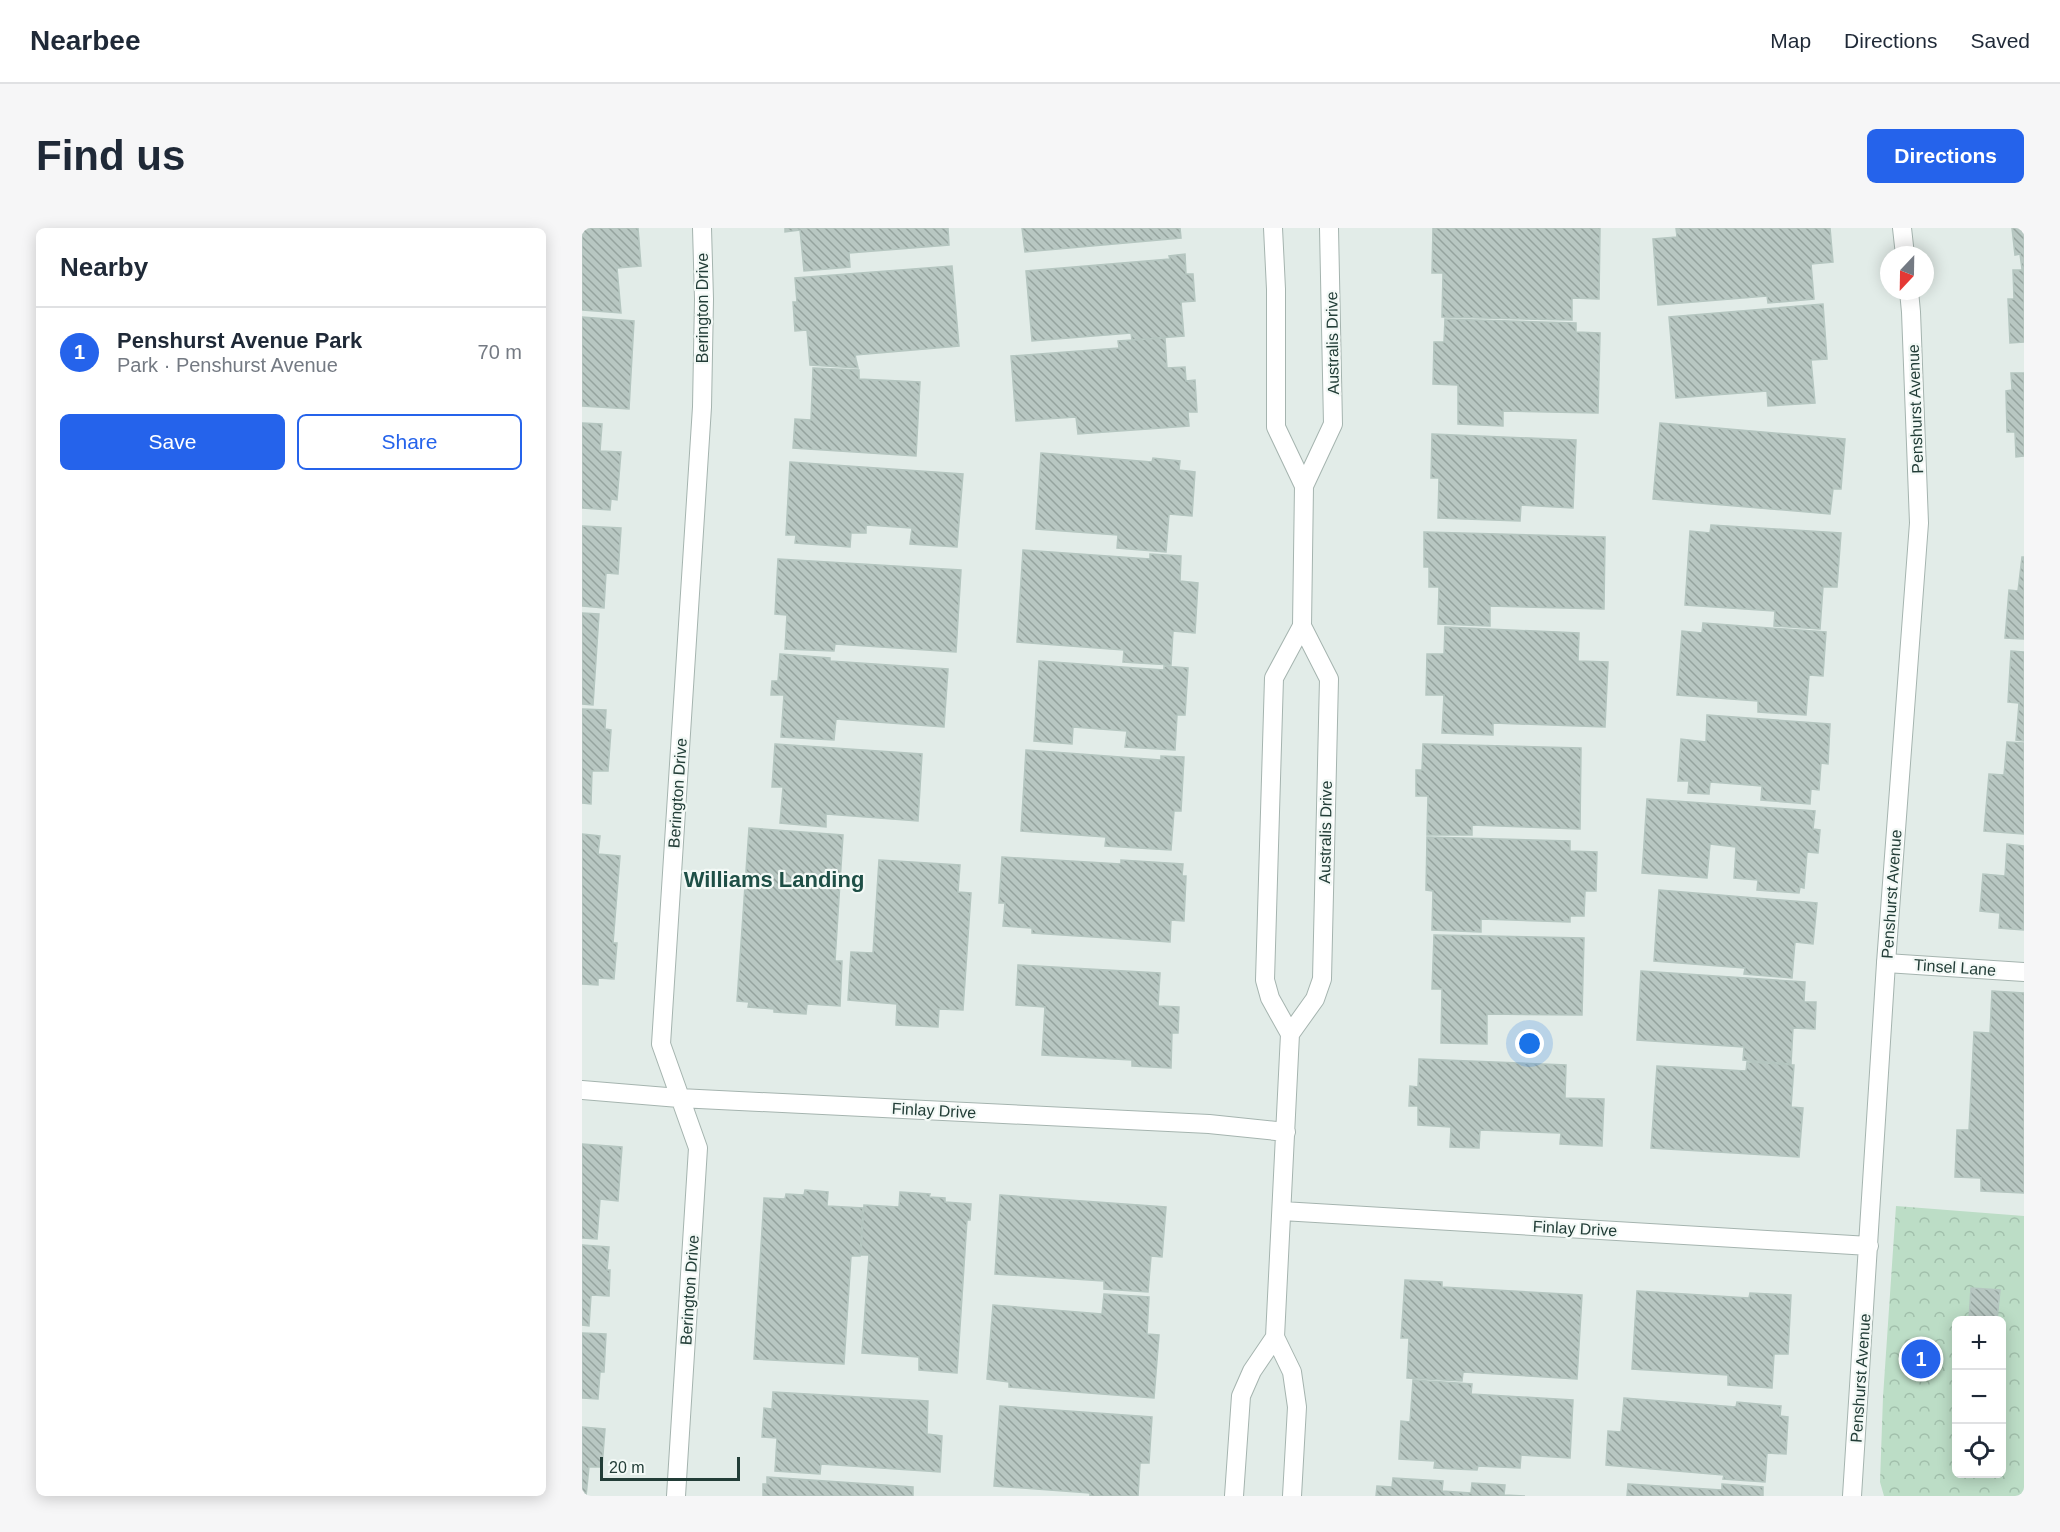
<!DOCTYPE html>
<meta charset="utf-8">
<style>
body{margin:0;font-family:Helvetica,sans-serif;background:#f6f6f7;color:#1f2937}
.controls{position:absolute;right:18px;bottom:18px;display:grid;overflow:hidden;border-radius:9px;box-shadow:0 3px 15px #0003}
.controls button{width:54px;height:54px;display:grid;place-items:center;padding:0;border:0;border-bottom:2px solid #e0e1e3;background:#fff;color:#1f2937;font:30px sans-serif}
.compass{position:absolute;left:1298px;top:18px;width:54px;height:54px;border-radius:50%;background:#fff;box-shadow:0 3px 15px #0003;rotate:202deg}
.scale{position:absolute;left:18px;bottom:15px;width:140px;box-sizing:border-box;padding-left:6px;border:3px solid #223d37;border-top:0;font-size:16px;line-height:21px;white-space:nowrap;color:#223d37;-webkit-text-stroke:4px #f3f9f6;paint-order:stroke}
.you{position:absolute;left:948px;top:816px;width:21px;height:21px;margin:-15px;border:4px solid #fff;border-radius:50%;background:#1a73e8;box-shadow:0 0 0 9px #1a73e833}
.badge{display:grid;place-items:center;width:39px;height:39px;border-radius:50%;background:#2563eb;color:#fff;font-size:20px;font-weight:700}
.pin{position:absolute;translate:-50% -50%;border:3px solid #fff;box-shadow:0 2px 6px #0006}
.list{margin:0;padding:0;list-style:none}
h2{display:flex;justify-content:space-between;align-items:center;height:78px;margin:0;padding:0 24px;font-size:26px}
h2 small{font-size:20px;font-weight:400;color:#747a83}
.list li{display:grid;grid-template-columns:39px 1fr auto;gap:18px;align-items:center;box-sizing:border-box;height:90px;padding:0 24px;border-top:2px solid #e0e1e3}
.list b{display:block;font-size:22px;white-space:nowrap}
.list p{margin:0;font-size:20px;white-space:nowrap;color:#747a83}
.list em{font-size:20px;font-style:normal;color:#747a83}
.actions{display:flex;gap:12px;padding:18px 24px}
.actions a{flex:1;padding:14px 0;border:2px solid #2563eb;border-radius:9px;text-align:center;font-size:21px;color:#2563eb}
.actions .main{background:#2563eb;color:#fff}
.icon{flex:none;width:33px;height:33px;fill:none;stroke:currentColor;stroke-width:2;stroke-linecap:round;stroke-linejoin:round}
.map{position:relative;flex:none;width:1442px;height:1268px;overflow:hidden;border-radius:9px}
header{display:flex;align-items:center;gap:36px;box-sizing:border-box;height:84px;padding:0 30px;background:#fff;border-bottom:2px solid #e0e1e3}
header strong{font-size:28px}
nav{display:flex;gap:33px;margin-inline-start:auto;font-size:21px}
.intro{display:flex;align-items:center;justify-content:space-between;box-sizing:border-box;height:144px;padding:0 36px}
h1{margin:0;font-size:42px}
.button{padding:15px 27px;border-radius:9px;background:#2563eb;color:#fff;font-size:21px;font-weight:700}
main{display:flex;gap:36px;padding:0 36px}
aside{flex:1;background:#fff;border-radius:9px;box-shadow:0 3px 15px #0003}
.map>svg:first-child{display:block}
.park{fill:url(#park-crowns);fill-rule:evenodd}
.building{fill:url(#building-back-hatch);stroke:#b5c6c0;stroke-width:1.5}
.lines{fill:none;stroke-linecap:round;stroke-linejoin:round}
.lane-casing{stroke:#a5b4af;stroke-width:20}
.street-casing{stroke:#a5b4af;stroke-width:20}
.lane{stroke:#fff;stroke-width:18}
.street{stroke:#fff;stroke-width:18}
.labels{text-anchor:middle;stroke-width:4.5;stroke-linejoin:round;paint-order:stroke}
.street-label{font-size:16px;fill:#223d37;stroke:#f3f9f6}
.district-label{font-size:22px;font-weight:bold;fill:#1e4f46;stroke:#f3f9f6}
</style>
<header>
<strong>Nearbee</strong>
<nav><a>Map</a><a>Directions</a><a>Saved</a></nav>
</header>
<div class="intro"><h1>Find us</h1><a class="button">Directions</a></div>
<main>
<aside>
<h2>Nearby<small></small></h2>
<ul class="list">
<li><span class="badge">1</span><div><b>Penshurst Avenue Park</b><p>Park · Penshurst Avenue</p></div><em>70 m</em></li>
</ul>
<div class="actions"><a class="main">Save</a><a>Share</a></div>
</aside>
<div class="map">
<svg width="1442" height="1268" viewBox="0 0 1442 1268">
<defs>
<pattern id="park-crowns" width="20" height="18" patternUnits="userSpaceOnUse" patternTransform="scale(1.5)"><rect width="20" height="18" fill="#bcddc6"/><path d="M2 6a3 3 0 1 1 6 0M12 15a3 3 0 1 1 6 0" fill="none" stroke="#a1bfab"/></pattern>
<pattern id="building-back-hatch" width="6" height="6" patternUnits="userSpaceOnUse" patternTransform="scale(1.5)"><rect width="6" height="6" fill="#b8c7c2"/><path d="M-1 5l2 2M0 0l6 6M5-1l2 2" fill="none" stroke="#95a39e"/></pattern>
</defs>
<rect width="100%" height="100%" fill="#e2ece8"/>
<!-- park -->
<path class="park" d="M 1314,978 L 1442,988 L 1442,1268 L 1302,1268 L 1298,1254 L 1301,1169 ZM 1374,1092 L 1420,1092 L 1420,1246 L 1374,1246 Z"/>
<!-- building -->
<path class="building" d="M 0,0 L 56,0 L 59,38 L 35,40 L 39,85 L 0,82 Z
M 203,0 L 366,0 L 367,17 L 267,25 L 268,39 L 222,43 L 218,2 L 203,4 Z
M 440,0 L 598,0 L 599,10 L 443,24 Z
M 851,0 L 1018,0 L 1017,71 L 990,70 L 990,92 L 860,89 L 861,45 L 850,45 Z
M 1094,0 L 1248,0 L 1251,34 L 1229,36 L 1232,71 L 1186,75 L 1185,68 L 1076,77 L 1071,11 L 1095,9 Z
M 1430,0 L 1442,0 L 1442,41 L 1440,41 L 1438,26 L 1433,27 Z
M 603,26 L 604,46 L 611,46 L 613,73 L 599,74 L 602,108 L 550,112 L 549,105 L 450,113 L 444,43 L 588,31 L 587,28 Z
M 370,38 L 377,118 L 273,127 L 276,140 L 228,137 L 225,102 L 213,103 L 211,74 L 215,74 L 213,50 Z
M 1431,42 L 1442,42 L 1442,114 L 1428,115 L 1426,71 L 1432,71 Z
M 1241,76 L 1245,131 L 1229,132 L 1233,175 L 1186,178 L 1185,163 L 1094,170 L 1087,89 Z
M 0,89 L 52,93 L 47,181 L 0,178 Z
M 863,91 L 994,95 L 994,104 L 1018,105 L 1016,185 L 921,183 L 921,198 L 876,196 L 876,157 L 851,156 L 852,114 L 862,114 Z
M 583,110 L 585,140 L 603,139 L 604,153 L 613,152 L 615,184 L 606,184 L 607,198 L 496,206 L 494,189 L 434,193 L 429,128 L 537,120 L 536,113 Z
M 231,140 L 277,142 L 277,151 L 338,154 L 334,228 L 211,220 L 213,191 L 229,192 Z
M 1429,145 L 1442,145 L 1442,228 L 1434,229 L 1433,204 L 1425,204 L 1424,163 L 1430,162 Z
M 0,195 L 20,196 L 18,223 L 39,224 L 35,272 L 29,271 L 28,282 L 0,280 Z
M 1078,195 L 1263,211 L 1259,261 L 1251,261 L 1248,286 L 1071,271 Z
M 850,206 L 994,212 L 991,280 L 939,277 L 938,293 L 856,290 L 857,250 L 849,250 Z
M 459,225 L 570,234 L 571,230 L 598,233 L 597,242 L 613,244 L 610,288 L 587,286 L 584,324 L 535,320 L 536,307 L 454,301 Z
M 208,234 L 381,246 L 375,319 L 328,316 L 330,300 L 284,297 L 284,305 L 269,305 L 268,319 L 213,315 L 214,307 L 204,307 Z
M 1129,297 L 1259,305 L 1255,359 L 1241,359 L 1238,401 L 1192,398 L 1193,383 L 1103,377 L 1108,303 L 1128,305 Z
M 0,298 L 39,300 L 36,346 L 24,345 L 22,380 L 0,378 Z
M 842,304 L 1023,309 L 1022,381 L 908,378 L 908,398 L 856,396 L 857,359 L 847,359 L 847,339 L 842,339 Z
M 441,322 L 568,331 L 568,326 L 599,328 L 598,353 L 616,355 L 613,405 L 591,403 L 589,437 L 541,434 L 542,422 L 435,414 Z
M 1440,329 L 1442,329 L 1442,411 L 1423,410 L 1427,362 L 1436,363 Z
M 196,331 L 379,342 L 374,424 L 253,416 L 252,423 L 203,421 L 205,387 L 193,386 Z
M 0,385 L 17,386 L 11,477 L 0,476 Z
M 1121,395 L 1244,404 L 1241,448 L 1227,447 L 1224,487 L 1176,484 L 1176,473 L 1095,467 L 1100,403 L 1120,405 Z
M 863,399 L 997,405 L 996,433 L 1026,434 L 1023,499 L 911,495 L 911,507 L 860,505 L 862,467 L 844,467 L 845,426 L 862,426 Z
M 1429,423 L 1442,424 L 1442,513 L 1434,512 L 1437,475 L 1426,474 Z
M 198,426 L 248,430 L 248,433 L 366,441 L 362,499 L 254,491 L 252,512 L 199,509 L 202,467 L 189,467 L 190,453 L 196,453 Z
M 457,433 L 582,442 L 582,438 L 606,440 L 603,487 L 595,487 L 593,522 L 543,519 L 545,503 L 491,499 L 490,516 L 452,513 Z
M 0,481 L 24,482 L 23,501 L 29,502 L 26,543 L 10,543 L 9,576 L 0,575 Z
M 1125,487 L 1248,496 L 1246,536 L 1239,535 L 1237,562 L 1229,561 L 1228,576 L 1179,572 L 1180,558 L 1128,554 L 1127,566 L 1106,565 L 1107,553 L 1096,553 L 1099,511 L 1124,514 Z
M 1425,514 L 1442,515 L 1442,606 L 1402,603 L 1407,546 L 1422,547 Z
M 193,516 L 340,526 L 336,593 L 244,586 L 244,599 L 198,595 L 201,559 L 190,559 Z
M 841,516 L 999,520 L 998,601 L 890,597 L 890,607 L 845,607 L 846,568 L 834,568 L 834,542 L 840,542 Z
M 444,522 L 579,532 L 579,528 L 602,529 L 599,583 L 592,583 L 589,622 L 523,618 L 524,609 L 439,603 Z
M 1065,571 L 1233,583 L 1231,601 L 1238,602 L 1236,625 L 1225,624 L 1222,660 L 1218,659 L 1217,665 L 1175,662 L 1176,652 L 1152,650 L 1154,619 L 1128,616 L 1125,650 L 1060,645 Z
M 167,600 L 261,607 L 253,733 L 260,733 L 258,778 L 225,776 L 224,786 L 192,784 L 192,781 L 166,779 L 167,774 L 155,773 Z
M 0,606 L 18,608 L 16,626 L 38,628 L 31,715 L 35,715 L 32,751 L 16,750 L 16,757 L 0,756 Z
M 845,609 L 988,613 L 988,623 L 1015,624 L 1014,663 L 1003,663 L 1002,688 L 988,688 L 988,694 L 899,691 L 899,704 L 850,702 L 851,663 L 844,662 Z
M 1425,616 L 1442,618 L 1442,702 L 1417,700 L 1418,685 L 1398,683 L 1401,646 L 1423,648 Z
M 420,629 L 539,636 L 539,632 L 601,636 L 600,648 L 604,648 L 602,693 L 589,692 L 588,714 L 450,705 L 450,700 L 421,698 L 423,675 L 417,675 Z
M 297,632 L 378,637 L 376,664 L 389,665 L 381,782 L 357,781 L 356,799 L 314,797 L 315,776 L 266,772 L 269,724 L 291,725 Z
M 1077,662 L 1235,675 L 1231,716 L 1213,714 L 1210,750 L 1162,746 L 1163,740 L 1072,733 Z
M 852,707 L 1002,710 L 1000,787 L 905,786 L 905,816 L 859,815 L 860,761 L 850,761 Z
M 436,737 L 578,745 L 576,778 L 597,779 L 596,805 L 590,805 L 589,840 L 550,838 L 550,832 L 460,827 L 463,779 L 434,777 Z
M 1059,743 L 1223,754 L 1222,774 L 1234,774 L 1233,801 L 1211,800 L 1209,836 L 1161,832 L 1162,819 L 1055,812 Z
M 1410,763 L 1442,765 L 1442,965 L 1399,963 L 1399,950 L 1373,949 L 1375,902 L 1387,902 L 1392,804 L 1408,805 Z
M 837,831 L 984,837 L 983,870 L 1022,871 L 1020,918 L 978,916 L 979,905 L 898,902 L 897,920 L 868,919 L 869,899 L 836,897 L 836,878 L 827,878 L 828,858 L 836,859 Z
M 1165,834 L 1212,837 L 1209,879 L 1221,880 L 1217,929 L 1069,920 L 1075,838 L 1164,843 Z
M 0,916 L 40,919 L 36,973 L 18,971 L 15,1011 L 0,1010 Z
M 223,962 L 246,964 L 245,978 L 281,980 L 278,1028 L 269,1028 L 262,1136 L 172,1131 L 182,970 L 203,971 L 204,966 L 222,967 Z
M 318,964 L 348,966 L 347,969 L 363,970 L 363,974 L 389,976 L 388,992 L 385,992 L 375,1145 L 337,1142 L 337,1129 L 280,1125 L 287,1027 L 279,1027 L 282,977 L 317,979 Z
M 418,967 L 584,979 L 580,1029 L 569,1028 L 566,1064 L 522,1061 L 522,1053 L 413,1046 Z
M 0,1017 L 27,1019 L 25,1042 L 28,1042 L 27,1068 L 9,1067 L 7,1098 L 0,1097 Z
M 823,1052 L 860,1054 L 860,1059 L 1000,1067 L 995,1151 L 881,1144 L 880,1153 L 825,1150 L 827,1110 L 819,1110 Z
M 1389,1060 L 1418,1062 L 1415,1092 L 1387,1092 Z
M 1055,1063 L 1167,1070 L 1168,1065 L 1209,1067 L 1206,1126 L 1192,1126 L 1190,1160 L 1146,1157 L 1146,1147 L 1050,1141 Z
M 522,1066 L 567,1069 L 565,1106 L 577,1107 L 572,1170 L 427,1159 L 427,1154 L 405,1151 L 411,1077 L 520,1086 Z
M 0,1105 L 24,1106 L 22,1144 L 18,1144 L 16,1171 L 0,1170 Z
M 831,1152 L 890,1156 L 889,1166 L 991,1172 L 988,1230 L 939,1227 L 938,1240 L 896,1238 L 895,1242 L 852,1240 L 853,1233 L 817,1231 L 819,1193 L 828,1194 Z
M 191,1164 L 346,1173 L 345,1206 L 360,1208 L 358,1244 L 239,1236 L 238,1246 L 193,1243 L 195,1210 L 180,1209 L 182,1180 L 190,1181 Z
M 1042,1170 L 1154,1179 L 1155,1174 L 1199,1178 L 1198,1188 L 1206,1189 L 1204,1226 L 1185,1225 L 1183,1254 L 1141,1251 L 1142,1247 L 1024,1237 L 1026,1203 L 1039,1204 Z
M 418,1178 L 570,1189 L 567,1235 L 558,1235 L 556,1268 L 508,1268 L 508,1265 L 412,1258 Z
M 0,1199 L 23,1201 L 20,1239 L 7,1239 L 4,1268 L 0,1268 Z
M 185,1249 L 331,1259 L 331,1268 L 181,1268 L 181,1256 L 185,1256 Z
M 811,1250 L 861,1253 L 860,1263 L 889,1265 L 890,1255 L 923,1257 L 922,1267 L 943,1268 L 794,1268 L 795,1258 L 810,1259 Z
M 1046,1256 L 1140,1262 L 1140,1256 L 1181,1259 L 1181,1268 L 1045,1268 Z"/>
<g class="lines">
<defs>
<path id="lane" d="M 1304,735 L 1442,744"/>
<path id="street" d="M 691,0 L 694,61 L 694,199 L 722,258
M 1320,0 L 1323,27
M 708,806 L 733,771 L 740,751 L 747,451 L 720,398 L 722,258 L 751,196 L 747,0
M 0,862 L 97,870 L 627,896 L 704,904
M 700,983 L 1287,1018
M 94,1268 L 116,920 L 79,816 L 120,179 L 122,71 L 120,0
M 652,1268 L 659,1168 L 670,1143 L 693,1109
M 710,1268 L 715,1179 L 710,1144 L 693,1109 L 708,806 L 688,770 L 683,752 L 692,450 L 720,398
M 1270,1268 L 1304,735 L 1337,295 L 1329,84 L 1327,63"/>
</defs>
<!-- lane casing -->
<use href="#lane" class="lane-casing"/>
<!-- street casing -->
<use href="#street" class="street-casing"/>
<!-- lane -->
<use href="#lane" class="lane"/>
<!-- street -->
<use href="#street" class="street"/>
</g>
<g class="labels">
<!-- street labels -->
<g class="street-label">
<text transform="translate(120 80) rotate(-90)" y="6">Berington Drive</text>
<text transform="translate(750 115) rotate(-91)" y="6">Australis Drive</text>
<text transform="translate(1333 181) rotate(-92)" y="6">Penshurst Avenue</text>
<text transform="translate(95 565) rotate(-86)" y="6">Berington Drive</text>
<text transform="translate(743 604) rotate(-89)" y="6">Australis Drive</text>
<text transform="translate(1309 666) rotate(-86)" y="6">Penshurst Avenue</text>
<text transform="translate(1373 739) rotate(4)" y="6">Tinsel Lane</text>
<text transform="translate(352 882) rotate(3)" y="6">Finlay Drive</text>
<text transform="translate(993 1000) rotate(3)" y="6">Finlay Drive</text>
<text transform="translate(107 1062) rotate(-86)" y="6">Berington Drive</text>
<text transform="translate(1278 1150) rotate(-86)" y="6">Penshurst Avenue</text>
</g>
<!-- district labels -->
<g class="district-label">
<text x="192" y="659">Williams Landing</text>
</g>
</g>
</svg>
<div class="controls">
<button>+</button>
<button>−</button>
<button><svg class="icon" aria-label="locate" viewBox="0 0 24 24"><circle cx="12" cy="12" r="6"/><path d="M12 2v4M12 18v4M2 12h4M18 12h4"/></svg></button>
</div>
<svg class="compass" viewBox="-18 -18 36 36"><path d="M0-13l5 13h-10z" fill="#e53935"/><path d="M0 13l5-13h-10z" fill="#747a83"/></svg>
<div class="scale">20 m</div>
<div class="you"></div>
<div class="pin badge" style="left:1339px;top:1131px">1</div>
</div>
</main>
